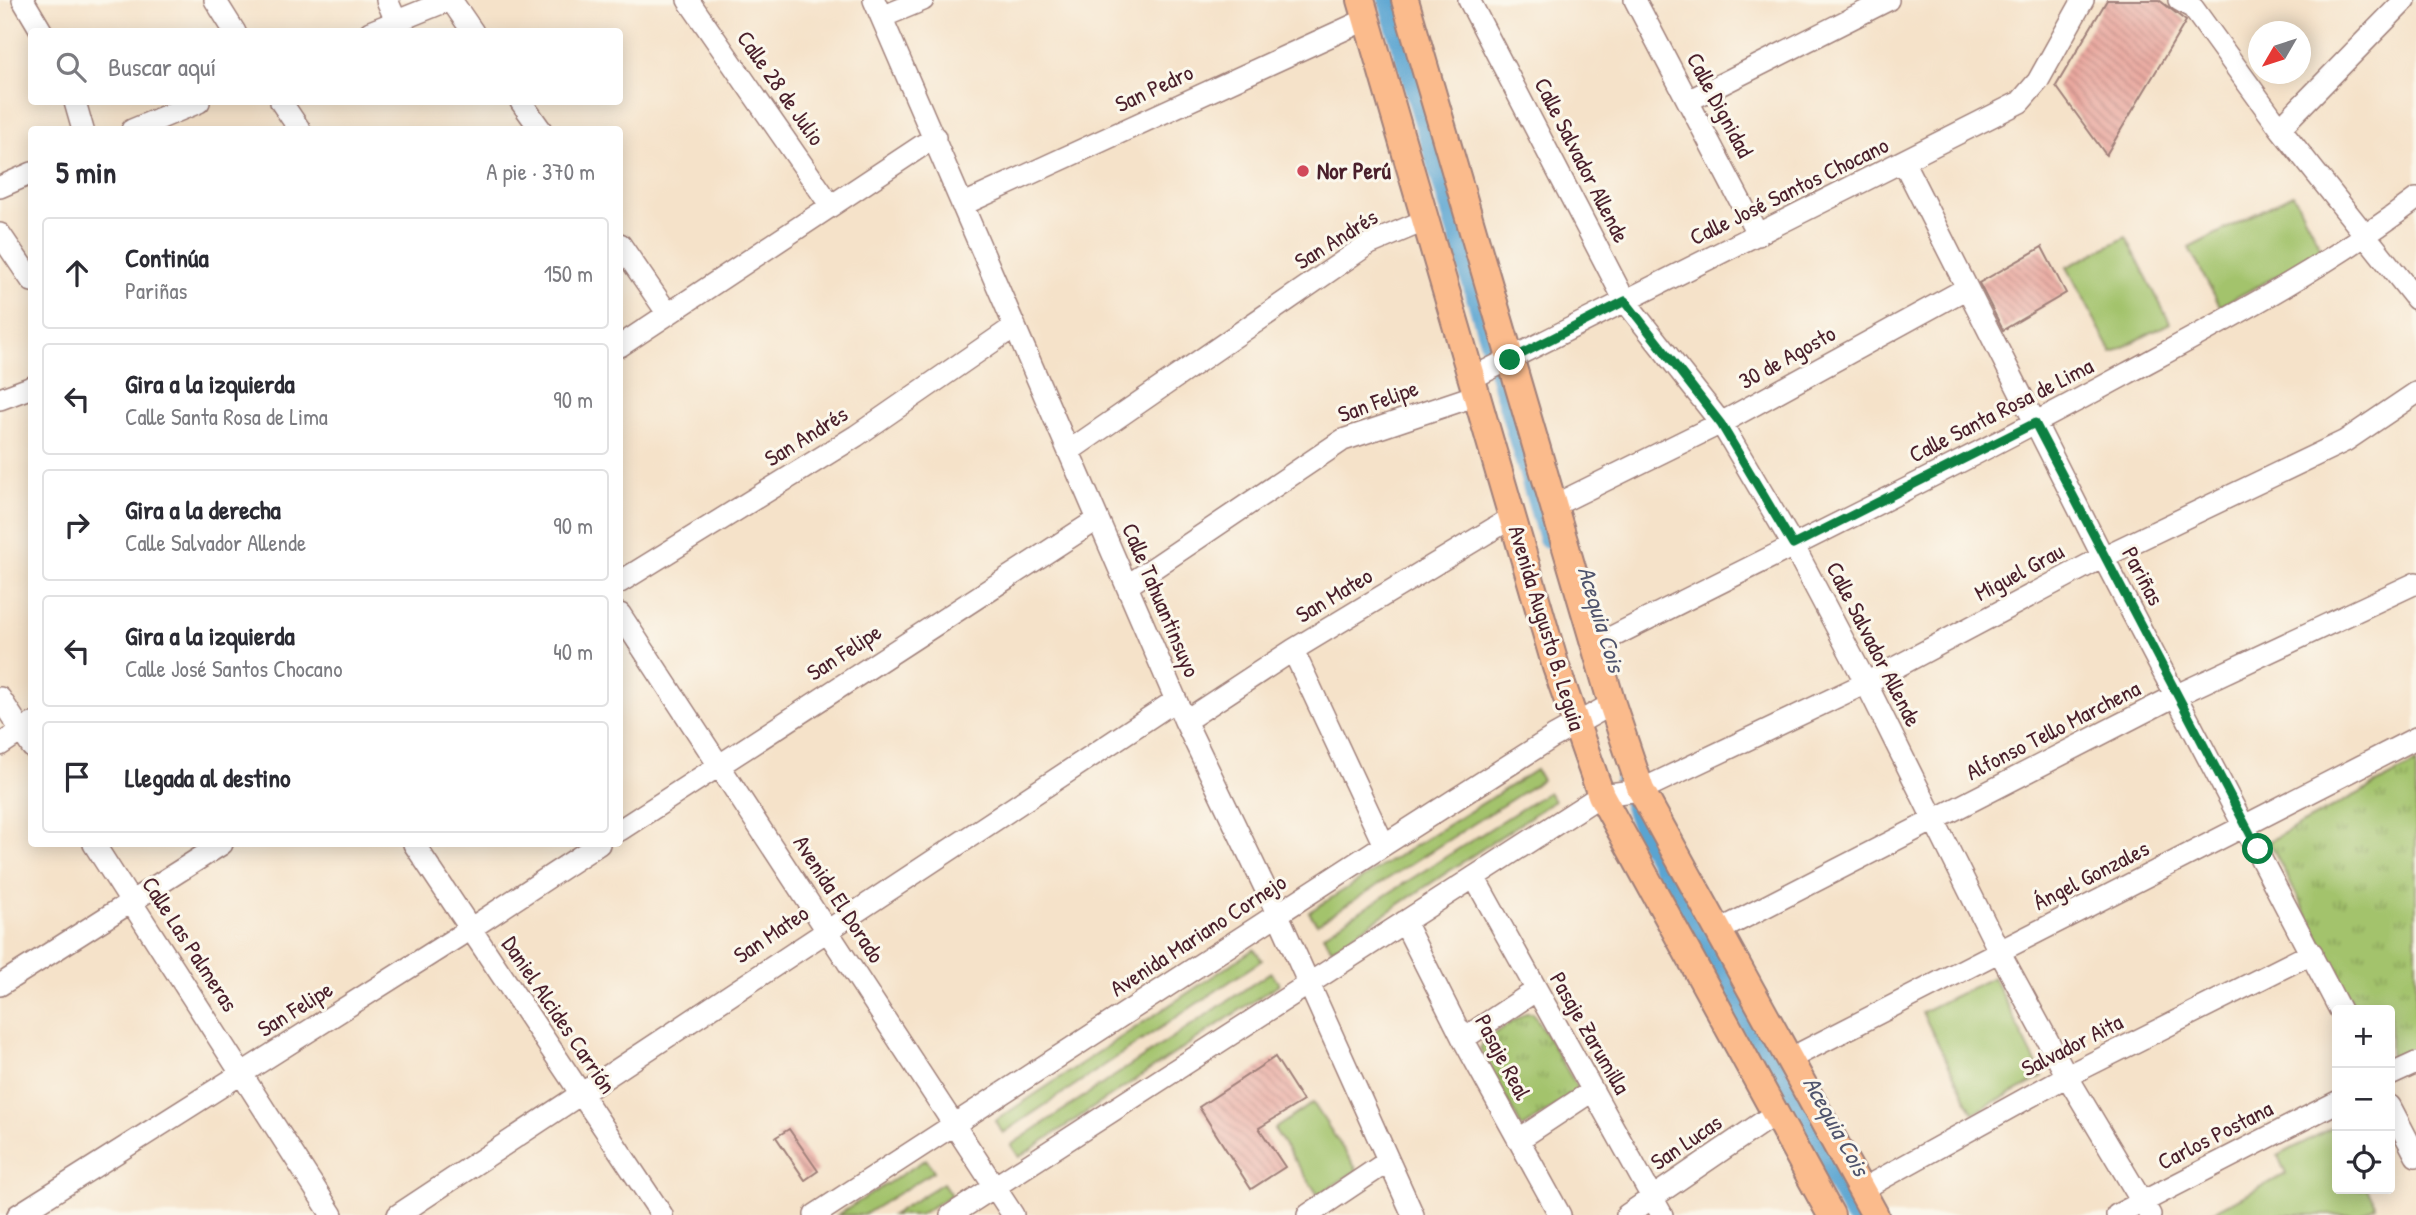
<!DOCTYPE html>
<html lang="es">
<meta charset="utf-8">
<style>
body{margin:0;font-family:"Patrick Hand",sans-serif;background:#f7f7f7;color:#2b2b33}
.controls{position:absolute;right:21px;bottom:21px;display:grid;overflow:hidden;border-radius:7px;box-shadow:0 4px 18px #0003}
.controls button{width:63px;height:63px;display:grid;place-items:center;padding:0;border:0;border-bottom:2px solid #e1e1e2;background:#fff;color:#2b2b33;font:35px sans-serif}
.compass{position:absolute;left:2248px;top:21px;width:63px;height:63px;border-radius:50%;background:#fff;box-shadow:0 4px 18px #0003;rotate:231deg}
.stop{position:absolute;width:21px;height:21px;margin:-16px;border:5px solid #0b8043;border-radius:50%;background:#fff}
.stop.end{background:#0b8043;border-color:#fff;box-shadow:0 2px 7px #0008}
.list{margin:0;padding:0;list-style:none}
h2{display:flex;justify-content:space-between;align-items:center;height:91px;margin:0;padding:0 28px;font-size:30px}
h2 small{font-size:23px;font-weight:400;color:#7c7c81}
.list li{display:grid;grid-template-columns:46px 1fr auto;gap:21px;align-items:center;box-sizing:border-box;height:112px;margin:0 14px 14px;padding:0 14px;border:2px solid #e1e1e2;border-radius:7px}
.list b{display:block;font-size:26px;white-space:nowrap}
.list p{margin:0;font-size:23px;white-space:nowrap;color:#7c7c81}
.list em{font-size:23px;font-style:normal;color:#7c7c81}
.icon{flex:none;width:38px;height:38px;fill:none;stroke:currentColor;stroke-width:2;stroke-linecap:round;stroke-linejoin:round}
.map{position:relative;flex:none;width:2416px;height:1215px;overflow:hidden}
.search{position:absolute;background:#fff;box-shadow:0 4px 18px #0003;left:28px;top:28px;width:595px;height:77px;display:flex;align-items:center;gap:18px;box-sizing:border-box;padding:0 24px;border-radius:7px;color:#7c7c81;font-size:26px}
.panel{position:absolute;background:#fff;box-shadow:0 4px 18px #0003;left:28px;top:126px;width:595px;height:721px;border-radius:7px}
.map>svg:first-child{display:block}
.green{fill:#a3c36c;stroke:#76714c;stroke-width:2}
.park{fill:url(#park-tufts);stroke:#76714c;stroke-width:2}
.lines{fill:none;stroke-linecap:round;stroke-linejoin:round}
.canal{stroke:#5aa4d1;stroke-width:23}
.building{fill:url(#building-back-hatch)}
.minor-casing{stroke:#a0807a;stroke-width:24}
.major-casing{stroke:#a0807a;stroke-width:30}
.minor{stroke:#fff;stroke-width:21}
.major{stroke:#fbbb8c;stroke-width:26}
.route{stroke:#0b8043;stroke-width:9}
.poi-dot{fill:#d1495b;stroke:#fbf7ec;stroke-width:2.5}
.labels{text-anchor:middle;stroke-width:6;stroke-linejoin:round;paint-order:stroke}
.street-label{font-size:23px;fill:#4a1f2b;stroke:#fbf7ec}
.poi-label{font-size:23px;font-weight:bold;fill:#4a1f2b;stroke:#fbf7ec;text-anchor:start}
.water-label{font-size:24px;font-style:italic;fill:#50546d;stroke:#fbf7ec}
</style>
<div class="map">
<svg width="2416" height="1215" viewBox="0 0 2416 1215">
<defs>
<pattern id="park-tufts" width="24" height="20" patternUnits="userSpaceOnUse" patternTransform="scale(1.75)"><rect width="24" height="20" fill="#a3c36c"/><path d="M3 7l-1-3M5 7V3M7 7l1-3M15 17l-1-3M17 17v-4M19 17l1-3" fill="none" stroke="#879e59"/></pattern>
<pattern id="building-back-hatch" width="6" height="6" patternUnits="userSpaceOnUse" patternTransform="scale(1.75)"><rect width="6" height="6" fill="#e9a89f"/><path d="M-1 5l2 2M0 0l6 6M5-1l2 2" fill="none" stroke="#bf8882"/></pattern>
</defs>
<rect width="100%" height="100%" fill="#fbf7ec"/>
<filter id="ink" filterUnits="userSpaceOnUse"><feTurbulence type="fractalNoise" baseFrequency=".0143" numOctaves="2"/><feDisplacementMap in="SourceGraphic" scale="14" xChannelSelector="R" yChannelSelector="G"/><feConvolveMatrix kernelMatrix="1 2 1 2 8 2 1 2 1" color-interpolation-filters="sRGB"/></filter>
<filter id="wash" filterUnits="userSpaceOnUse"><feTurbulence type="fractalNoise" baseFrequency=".00686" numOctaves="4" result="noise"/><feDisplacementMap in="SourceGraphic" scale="28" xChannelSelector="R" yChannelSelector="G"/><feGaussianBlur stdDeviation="1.57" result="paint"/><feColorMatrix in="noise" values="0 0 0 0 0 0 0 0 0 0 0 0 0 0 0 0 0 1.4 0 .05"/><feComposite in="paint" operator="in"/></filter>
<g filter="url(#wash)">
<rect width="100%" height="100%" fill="#f5e2c9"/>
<!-- green -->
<path class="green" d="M 2293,194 L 2323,252 L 2220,306 L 2189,248 Z
M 2126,237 L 2170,323 L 2112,353 L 2067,267 Z
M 1536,770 L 1542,780 L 1317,924 L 1309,912 Z
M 1548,792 L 1554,801 L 1332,949 L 1323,935 Z
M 1254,949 L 1262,960 L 1003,1133 L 995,1121 Z
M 1271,972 L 1279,984 L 1019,1157 L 1011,1145 Z
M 1993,977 L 2043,1077 L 1973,1113 L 1922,1012 Z
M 1313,1103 L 1357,1170 L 1318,1195 L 1274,1129 Z
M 2335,1126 L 2337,1189 L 2367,1189 L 2376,1206 L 2359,1215 L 2207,1215 L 2286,1174 L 2278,1156 Z
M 926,1159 L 934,1171 L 864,1215 L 838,1215 Z
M 943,1183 L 951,1195 L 919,1215 L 892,1215 Z"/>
<!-- park -->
<path class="park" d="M 2416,763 L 2416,1059 L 2390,1071 L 2390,1010 L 2355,1010 L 2269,841 Z
M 1526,1013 L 1533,1013 L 1579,1090 L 1522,1128 L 1480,1049 L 1483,1041 Z"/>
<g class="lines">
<!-- canal -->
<path class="canal" d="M 1389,0 L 1549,537
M 1626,780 L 1644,831 L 1855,1215"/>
</g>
<g id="blocks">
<!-- building -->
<path class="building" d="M 2107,0 L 2159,0 L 2186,21 L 2106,155 L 2056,86 Z
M 2042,247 L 2066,293 L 2003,330 L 1979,283 Z
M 1275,1057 L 1303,1101 L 1259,1128 L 1285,1167 L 1251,1189 L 1199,1107 Z
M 789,1129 L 818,1171 L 805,1180 L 776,1137 Z"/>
</g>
</g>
<g filter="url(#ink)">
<use href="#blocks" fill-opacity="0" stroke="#a0807a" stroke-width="2"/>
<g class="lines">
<defs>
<path id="minor" d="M 23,0 L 42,32
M 215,0 L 235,32
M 387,0 L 396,21
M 451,0 L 473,32
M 688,0 L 831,206
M 874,0 L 1185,721 L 1278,915 L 1413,1215
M 1469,0 L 1625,301 L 1721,423 L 1793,545 L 1866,683 L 1999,951 L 2067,1076 L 2150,1215
M 1635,0 L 1758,235
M 2179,0 L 2193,8 L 2280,128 L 2416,299
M 882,17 L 923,0
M 370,32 L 449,0
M 1688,101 L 1888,0
M 75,102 L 83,130
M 281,102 L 300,130
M 521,102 L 541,130
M 2280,128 L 2405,0
M 132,130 L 199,102
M 1904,163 L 2103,557 L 2340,1010
M 0,187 L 32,173
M 962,205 L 1367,19
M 0,234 L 32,281
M 620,244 L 668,314
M 620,346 L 935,137
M 1472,378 L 2020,102 L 2038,81 L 2083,0
M 0,399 L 32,387
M 1069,451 L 1367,245 L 1426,220
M 1555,505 L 1721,423 L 1967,288
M 620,582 L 856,436 L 1015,326
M 1127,586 L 1343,440 L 1477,395
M 620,614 L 1013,1215
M 1596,645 C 1773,555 1952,469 2126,374 C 2226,320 2325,268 2416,199
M 1293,650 L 1384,845
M 0,698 L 32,747
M 1185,721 L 1293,650 L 1513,517
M 0,745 L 32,724
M 620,830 L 1098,519
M 94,844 L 332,1215
M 414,844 L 662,1215
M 1474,877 L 1662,1215
M 1404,922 L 1463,1039 L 1560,1215
M 1718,931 L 2177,695 L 2416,583
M 0,985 L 222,844
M 1463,1039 L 1535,991
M 1789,1059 L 2416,738
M 2390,1075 L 2416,1063
M 2390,1106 L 2416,1156
M 1518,1140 L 1592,1091
M 1861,1190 L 2067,1076 L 2312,953
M 18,1215 L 470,929 L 599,844
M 398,1215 L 1176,700
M 815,1215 L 1384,845 L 1553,737 L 1612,704
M 951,1215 L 1601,795 L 1641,790 L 1866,683 L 2103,557 L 2345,441 L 2416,393
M 1308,1215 L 1387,1162
M 1627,1215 L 1776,1113
M 2117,1215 L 2337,1102"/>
<path id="major" d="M 1361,0 L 1556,667 L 1601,795 L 1831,1215
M 1405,0 L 1612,704 L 1641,790 L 1875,1215"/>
</defs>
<!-- minor casing -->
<use href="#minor" class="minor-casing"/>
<!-- major casing -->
<use href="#major" class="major-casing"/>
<!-- minor -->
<use href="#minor" class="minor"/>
<!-- major -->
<use href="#major" class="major"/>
</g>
</g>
<g class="lines" filter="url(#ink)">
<!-- route -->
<path class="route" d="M 1510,360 L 1625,301 L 1721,424 L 1793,545 L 2035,423 L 2258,849"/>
</g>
<!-- markers -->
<circle class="poi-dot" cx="1303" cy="171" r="7"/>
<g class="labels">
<!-- street labels -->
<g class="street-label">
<text transform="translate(781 88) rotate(55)" y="8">Calle 28 de Julio</text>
<text transform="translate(1154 88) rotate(-25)" y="8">San Pedro</text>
<text transform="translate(1720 105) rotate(62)" y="8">Calle Dignidad</text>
<text transform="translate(1582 160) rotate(63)" y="8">Calle Salvador Allende</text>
<text transform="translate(1789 191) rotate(-26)" y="8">Calle José Santos Chocano</text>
<text transform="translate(1336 239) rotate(-32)" y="8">San Andrés</text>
<text transform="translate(1787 357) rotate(-29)" y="8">30 de Agosto</text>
<text transform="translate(1378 401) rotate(-20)" y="8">San Felipe</text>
<text transform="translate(2001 410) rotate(-27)" y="8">Calle Santa Rosa de Lima</text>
<text transform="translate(806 436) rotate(-32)" y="8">San Andrés</text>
<text transform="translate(2019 572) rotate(-28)" y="8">Miguel Grau</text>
<text transform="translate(2143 576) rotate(62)" y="8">Pariñas</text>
<text transform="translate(1334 595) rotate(-31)" y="8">San Mateo</text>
<text transform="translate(1161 600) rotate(67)" y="8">Calle Tahuantinsuyo</text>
<text transform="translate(1547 628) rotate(73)" y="8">Avenida Augusto B. Leguia</text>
<text transform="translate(1874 644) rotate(63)" y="8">Calle Salvador Allende</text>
<text transform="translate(844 652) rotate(-33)" y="8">San Felipe</text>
<text transform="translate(2053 730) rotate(-27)" y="8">Alfonso Tello Marchena</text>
<text transform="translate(2091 875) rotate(-27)" y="8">Ángel Gonzales</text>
<text transform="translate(839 899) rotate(57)" y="8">Avenida El Dorado</text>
<text transform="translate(771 934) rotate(-34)" y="8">San Mateo</text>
<text transform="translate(1198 935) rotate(-33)" y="8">Avenida Mariano Cornejo</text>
<text transform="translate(190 944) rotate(57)" y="8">Calle Las Palmeras</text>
<text transform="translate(295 1009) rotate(-32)" y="8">San Felipe</text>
<text transform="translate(559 1015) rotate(56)" y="8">Daniel Alcides Carrión</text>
<text transform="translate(1590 1033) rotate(60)" y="8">Pasaje Zarumilla</text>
<text transform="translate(2072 1045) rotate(-27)" y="8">Salvador Aita</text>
<text transform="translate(1503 1057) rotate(62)" y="8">Pasaje Real</text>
<text transform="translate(2215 1135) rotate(-27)" y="8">Carlos Postana</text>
<text transform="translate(1686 1142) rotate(-34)" y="8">San Lucas</text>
</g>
<!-- poi labels -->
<g class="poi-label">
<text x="1317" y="179">Nor Perú</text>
</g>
<!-- water labels -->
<g class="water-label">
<text transform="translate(1601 619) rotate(73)" y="8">Acequia Cois</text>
<text transform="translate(1836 1126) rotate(61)" y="8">Acequia Cois</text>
</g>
</g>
</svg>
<div class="controls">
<button>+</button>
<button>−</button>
<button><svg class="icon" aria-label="locate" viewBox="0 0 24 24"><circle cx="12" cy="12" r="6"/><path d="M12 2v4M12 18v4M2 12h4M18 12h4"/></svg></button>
</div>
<svg class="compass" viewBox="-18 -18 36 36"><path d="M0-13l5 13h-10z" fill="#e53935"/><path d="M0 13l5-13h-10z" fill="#7c7c81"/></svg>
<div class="stop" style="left:2258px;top:849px"></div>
<div class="stop end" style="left:1510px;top:360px"></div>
<div class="search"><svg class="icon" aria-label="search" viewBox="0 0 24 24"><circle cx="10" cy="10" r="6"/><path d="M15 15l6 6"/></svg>Buscar aquí</div>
<section class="panel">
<h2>5 min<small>A pie · 370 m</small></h2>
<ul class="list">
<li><svg class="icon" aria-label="ahead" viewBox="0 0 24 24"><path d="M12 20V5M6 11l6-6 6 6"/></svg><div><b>Continúa</b><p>Pariñas</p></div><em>150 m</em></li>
<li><svg class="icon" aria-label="left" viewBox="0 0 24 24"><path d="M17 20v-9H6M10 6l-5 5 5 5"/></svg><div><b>Gira a la izquierda</b><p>Calle Santa Rosa de Lima</p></div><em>90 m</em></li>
<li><svg class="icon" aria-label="right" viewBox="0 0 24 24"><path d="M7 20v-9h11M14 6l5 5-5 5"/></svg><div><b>Gira a la derecha</b><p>Calle Salvador Allende</p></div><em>90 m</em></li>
<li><svg class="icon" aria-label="left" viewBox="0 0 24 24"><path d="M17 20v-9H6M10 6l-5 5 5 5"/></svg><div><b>Gira a la izquierda</b><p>Calle José Santos Chocano</p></div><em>40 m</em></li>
<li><svg class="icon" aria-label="arrive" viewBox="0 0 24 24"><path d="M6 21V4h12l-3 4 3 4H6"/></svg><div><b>Llegada al destino</b></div></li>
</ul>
</section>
</div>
